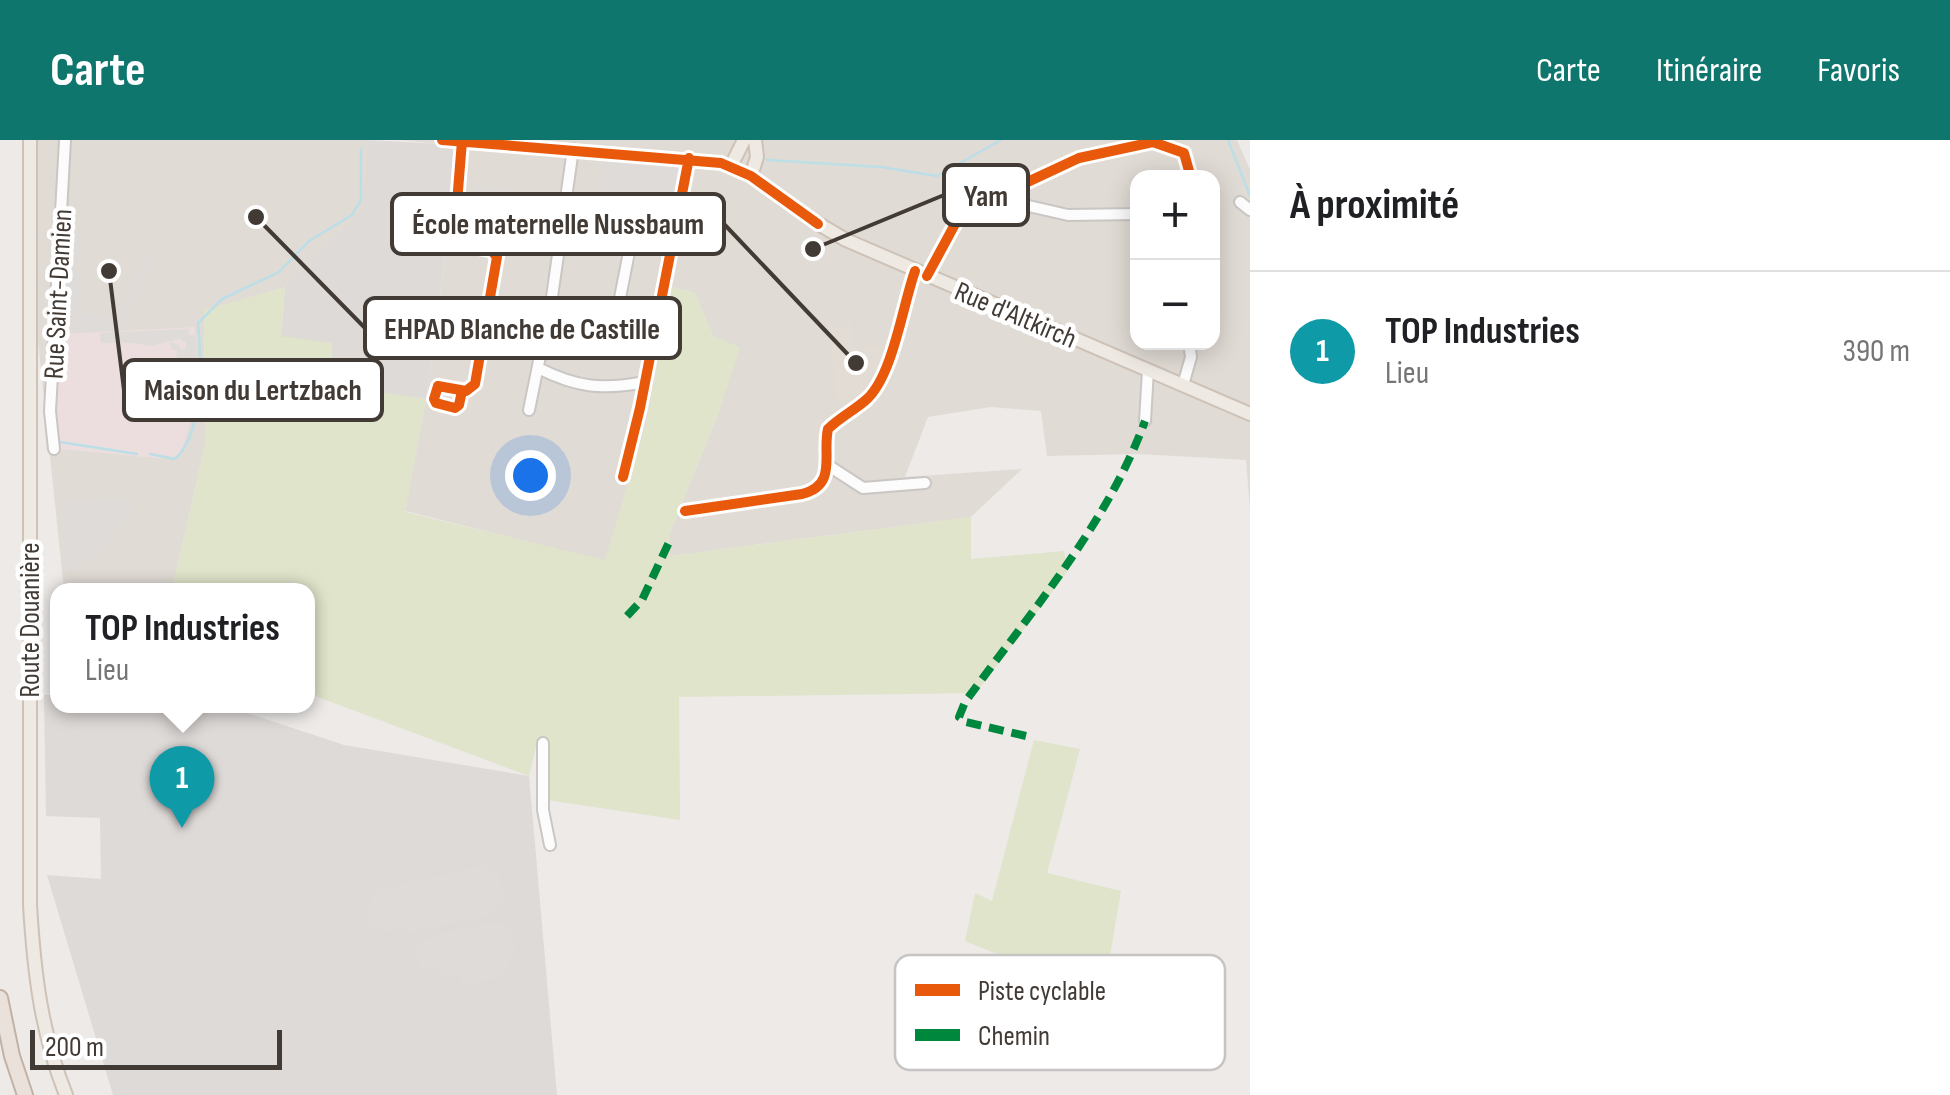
<!DOCTYPE html>
<html lang="fr">
<meta charset="utf-8">
<style>
body{margin:0;font-family:"Sofia Sans Condensed",sans-serif;background:#f2f2f2;color:#202124}
.controls{position:absolute;right:30px;top:30px;display:grid;overflow:hidden;border-radius:20px;box-shadow:0 5px 25px #0003}
.controls button{width:90px;height:90px;display:grid;place-items:center;padding:0;border:0;border-bottom:2px solid #e0e0e0;background:#fff;color:#202124;font:50px sans-serif}
.scale{position:absolute;left:30px;bottom:25px;width:252px;box-sizing:border-box;padding-left:10px;border:5px solid #423a35;border-top:0;font-size:28px;line-height:35px;white-space:nowrap;color:#423a35;-webkit-text-stroke:8px #fff;paint-order:stroke}
.you{position:absolute;left:530px;top:335px;width:35px;height:35px;margin:-25px;border:8px solid #fff;border-radius:50%;background:#1a73e8;box-shadow:0 0 0 15px #1a73e833}
.badge{display:grid;place-items:center;width:65px;height:65px;border-radius:50%;background:#0f766e;color:#fff;font-size:32px;font-weight:700}
.pin{position:absolute;translate:-50% -82px;filter:drop-shadow(0 2px 5px #0008)}
.pin::after{content:'';position:absolute;top:52px;width:35px;height:30px;background:inherit;clip-path:polygon(0 0,100% 0,50% 100%)}
.popup{position:absolute;left:50px;top:443px;width:265px;height:130px;box-sizing:border-box;display:grid;place-content:center;border-radius:20px;background:#fff;filter:drop-shadow(0 2px 8px #0005);font-size:32px;white-space:nowrap;color:#757577}
.popup b{font-size:38px;color:#202124}
.popup::after{content:'';position:absolute;left:50%;top:100%;margin-left:-20px;border:20px solid transparent;border-top-color:#fff}
.list{margin:0;padding:0;list-style:none}
h2{display:flex;justify-content:space-between;align-items:center;height:130px;margin:0;padding:0 40px;font-size:42px}
h2 small{font-size:32px;font-weight:400;color:#757577}
.list li{display:grid;grid-template-columns:65px 1fr auto;gap:30px;align-items:center;box-sizing:border-box;height:160px;padding:0 40px;border-top:2px solid #e0e0e0}
.list b{display:block;font-size:38px;white-space:nowrap}
.list p{margin:0;font-size:32px;white-space:nowrap;color:#757577}
.list em{font-size:32px;font-style:normal;color:#757577}
.map{position:relative;flex:none;width:1250px;height:955px;overflow:hidden}
header{display:flex;align-items:center;gap:60px;box-sizing:border-box;height:140px;padding:0 50px;background:#0f766e;color:#fff}
header strong{font-size:48px}
nav{display:flex;gap:55px;margin-inline-start:auto;font-size:35px}
main{display:flex}
aside{flex:1;background:#fff}
.map>svg:first-child{display:block}
.residential{fill:#e1dbd5;fill-rule:evenodd}
.industrial{fill:#dedad8}
.education{fill:#e3dcd4}
.medical{fill:#ecdede}
.green{fill:#dfe4ca}
.parking{fill:#dedbd9}
.lines{fill:none;stroke-linecap:round;stroke-linejoin:round}
.stream{stroke:#bcdee7;stroke-width:2.5}
.minor-casing{stroke:#c9c6c4;stroke-width:14}
.major-casing{stroke:#cec2b7;stroke-width:16}
.highway-casing{stroke:#c2b2a6;stroke-width:18}
.minor{stroke:#fcfcfc;stroke-width:10}
.major{stroke:#efe9e3;stroke-width:12}
.highway{stroke:#e9e1da;stroke-width:14}
.quiet{stroke:#00873e;stroke-width:8;stroke-dasharray:15 8;stroke-linecap:butt}
.cycleway-casing{stroke:#fff;stroke-width:16}
.cycleway{stroke:#e8590c;stroke-width:10}
.labels{text-anchor:middle;stroke-width:9;stroke-linejoin:round;paint-order:stroke}
.street-label{font-size:28px;fill:#423a35;stroke:#fff}
.key{fill:#fff;stroke:#c6c4c2;stroke-width:2.5}
.key-label{font-size:28px;fill:#423a35}
.leader{fill:none;stroke:#423a35;stroke-width:4}
.callout-dot{fill:#423a35;stroke:#fff;stroke-width:4}
.callout{fill:#fff;stroke:#423a35;stroke-width:4}
.callout-label{font-size:30px;text-anchor:middle;font-weight:bold;fill:#423a35}
</style>
<header>
<strong>Carte</strong>
<nav><a>Carte</a><a>Itinéraire</a><a>Favoris</a></nav>
</header>
<main>
<div class="map">
<svg width="1250" height="955" viewBox="0 0 1250 955">
<rect width="100%" height="100%" fill="#edeae8"/>
<!-- residential -->
<path class="residential" d="M 37,0 L 367,0 L 364,69 L 285,147 L 204,171 L 205,305 L 172,450 L 64,450 L 36,182 Z
M 400,0 L 1237,0 L 1250,30 L 1250,370 L 1246,320 L 1138,314 L 1047,316 L 1041,271 L 991,267 L 928,277 L 905,337 L 1022,329 L 971,377 L 670,416 L 669,395 L 720,269 L 713,196 L 695,153 L 673,147 L 646,285 L 605,421 L 405,371 L 426,259 L 460,6 ZM 1138,38 L 1212,38 L 1212,202 L 1138,202 Z"/>
<!-- industrial -->
<path class="industrial" d="M 367,0 L 460,5 L 426,259 L 331,246 L 281,196 L 285,147 L 363,69 Z
M 44,555 L 57,555 L 57,566 L 226,566 L 344,605 L 529,636 L 557,955 L 113,955 L 47,735 L 101,739 L 100,678 L 46,676 Z"/>
<!-- education -->
<path class="education" d="M 850,178 L 854,210 L 886,206 L 872,242 L 850,262 L 838,260 L 828,184 L 845,190 Z"/>
<!-- medical -->
<path class="medical" d="M 195,187 L 197,257 L 181,315 L 169,319 L 58,309 L 53,258 L 61,194 Z"/>
<!-- green -->
<path class="green" d="M 285,147 L 281,196 L 332,203 L 332,245 L 426,259 L 405,372 L 605,420 L 646,285 L 673,147 L 695,153 L 713,196 L 740,207 L 720,269 L 669,395 L 670,416 L 971,377 L 971,419 L 1064,411 L 1067,432 L 976,553 L 679,557 L 680,680 L 547,660 L 536,607 L 529,636 L 307,553 L 307,450 L 172,450 L 205,305 L 204,170 Z
M 1034,600 L 1080,609 L 1047,733 L 1121,751 L 1103,857 L 965,801 L 975,753 L 992,761 Z"/>
<!-- parking -->
<path class="parking" d="M 604,19 L 679,27 L 674,60 L 602,51 Z
M 477,46 L 516,50 L 513,78 L 474,73 Z
M 68,92 L 82,92 L 77,135 L 81,137 L 79,172 L 118,180 L 147,116 L 153,119 L 119,190 L 71,192 L 71,174 L 65,174 L 66,140 L 72,140 L 72,120 L 66,120 Z
M 189,189 L 189,195 L 195,195 L 196,234 L 161,278 L 153,272 L 183,237 L 175,232 L 177,210 L 171,210 L 170,202 L 180,206 L 181,209 L 186,209 L 186,203 L 180,199 L 151,206 L 132,203 L 101,203 L 100,193 Z
M 132,359 L 132,377 L 123,377 L 123,389 L 110,390 L 110,403 L 103,403 L 103,413 L 81,422 L 81,429 L 64,430 L 63,360 Z
M 487,724 L 489,732 L 498,732 L 505,762 L 487,776 L 409,793 L 407,787 L 379,793 L 377,785 L 370,787 L 365,765 L 373,763 L 371,752 Z
M 488,783 L 509,785 L 517,815 L 506,818 L 509,829 L 503,830 L 504,837 L 463,846 L 458,835 L 453,837 L 428,827 L 420,829 L 415,807 L 435,795 Z"/>
<g class="lines">
<!-- stream -->
<path class="stream" d="M 1228,0 L 1250,56
M 767,20 L 881,27 L 937,36 L 1001,0
M 60,302 L 137,314
M 150,314 L 175,319 C 204,293 202,220 198,183 L 222,159 L 279,132 L 309,101 L 352,75 L 361,60 L 361,9"/>
<defs>
<path id="minor" d="M 462,1 L 454,100 L 460,105 L 491,110 L 497,117 L 475,244 L 466,251 L 438,246 L 434,259 L 436,263 L 455,268 L 459,265 L 462,251
M 998,59 L 1068,75 L 1138,74
M 1240,62 L 1250,70
M 927,136 L 961,73 L 1079,18 L 1153,2 L 1184,13 L 1191,38
M 658,169 L 626,163 L 620,158 L 630,107 L 638,99 L 671,107
M 538,228 C 578,248 602,250 646,242
M 1183,245 L 1191,217 L 1189,202
M 529,270 L 552,157 L 573,9
M 1145,281 L 1148,230
M 54,309 L 50,271 L 65,0
M 829,326 L 863,348 L 925,343
M 623,337 L 640,268 L 689,18
M 685,371 L 802,354 C 838,345 822,314 828,289 C 840,277 855,270 867,259 C 893,235 903,164 915,131
M 543,603 L 543,670 L 550,705"/>
<path id="major" d="M 30,0 L 30,765 C 34,831 41,893 66,955
M 442,0 L 721,23 L 751,36 L 812,80 L 846,100 L 1250,274
M 731,26 L 744,0
M 751,36 L 757,17 L 755,0"/>
<path id="highway" d="M 0,858 L 12,916 L 25,955"/>
</defs>
<!-- minor casing -->
<use href="#minor" class="minor-casing"/>
<!-- major casing -->
<use href="#major" class="major-casing"/>
<!-- highway casing -->
<use href="#highway" class="highway-casing"/>
<!-- minor -->
<use href="#minor" class="minor"/>
<!-- major -->
<use href="#major" class="major"/>
<!-- highway -->
<use href="#highway" class="highway"/>
<!-- quiet -->
<path class="quiet" d="M 627,476 L 642,460 L 671,398
M 1026,596 L 966,582 L 959,577 L 965,562 C 1030,473 1107,385 1145,281"/>
<defs>
<path id="cycleway" d="M 442,0 L 721,23 L 751,36 L 818,84
M 462,1 L 454,100 L 460,105 L 491,110 L 497,117 L 475,244 L 466,251 L 438,246 L 434,259 L 436,263 L 455,268 L 459,265 L 462,251
M 927,136 L 961,73 L 1079,18 L 1153,2 L 1184,13 L 1191,38
M 623,337 L 640,268 L 689,18
M 685,371 L 802,354 C 838,345 822,314 828,289 C 840,277 855,270 867,259 C 893,235 903,164 915,131"/>
</defs>
<!-- cycleway casing -->
<use href="#cycleway" class="cycleway-casing"/>
<!-- cycleway -->
<use href="#cycleway" class="cycleway"/>
</g>
<g class="labels">
<!-- street labels -->
<g class="street-label">
<text transform="translate(57 154) rotate(-87)" y="10">Rue Saint-Damien</text>
<text transform="translate(1016 174) rotate(23)" y="10">Rue d'Altkirch</text>
<text transform="translate(29 480) rotate(-90)" y="10">Route Douanière</text>
</g>
</g>
<!-- legend -->
<rect x="895" y="815" width="330" height="115" rx="15" class="key"/>
<rect x="915" y="844" width="45" height="12" fill="#e8590c"/>
<rect x="915" y="889" width="45" height="12" fill="#00873e"/>
<g class="key-label">
<text x="978" y="860">Piste cyclable</text>
<text x="978" y="905">Chemin</text>
</g>
<!-- callouts -->
<path class="leader" d="M813 109L944 55M856 223L724 84M256 77L365 188M109 131L124 250"/>
<g class="callout-dot">
<circle cx="813" cy="109" r="10"/>
<circle cx="856" cy="223" r="10"/>
<circle cx="256" cy="77" r="10"/>
<circle cx="109" cy="131" r="10"/>
</g>
<g class="callout">
<rect x="944" y="25" width="84" height="60" rx="10"/>
<rect x="392" y="54" width="332" height="60" rx="10"/>
<rect x="365" y="158" width="315" height="60" rx="10"/>
<rect x="124" y="220" width="258" height="60" rx="10"/>
</g>
<g class="callout-label">
<text x="986" y="66">Yam</text>
<text x="558" y="94">École maternelle Nussbaum</text>
<text x="522" y="199">EHPAD Blanche de Castille</text>
<text x="253" y="260">Maison du Lertzbach</text>
</g>
</svg>
<div class="controls">
<button>+</button>
<button>−</button>
</div>
<div class="scale">200 m</div>
<div class="you"></div>
<div class="pin badge" style="left:182px;top:688px;background:#0f9aa8">1</div>
<div class="popup"><b>TOP Industries</b>Lieu</div>
</div>
<aside>
<h2>À proximité<small></small></h2>
<ul class="list">
<li><span class="badge" style="background:#0f9aa8">1</span><div><b>TOP Industries</b><p>Lieu</p></div><em>390 m</em></li>
</ul>
</aside>
</main>
